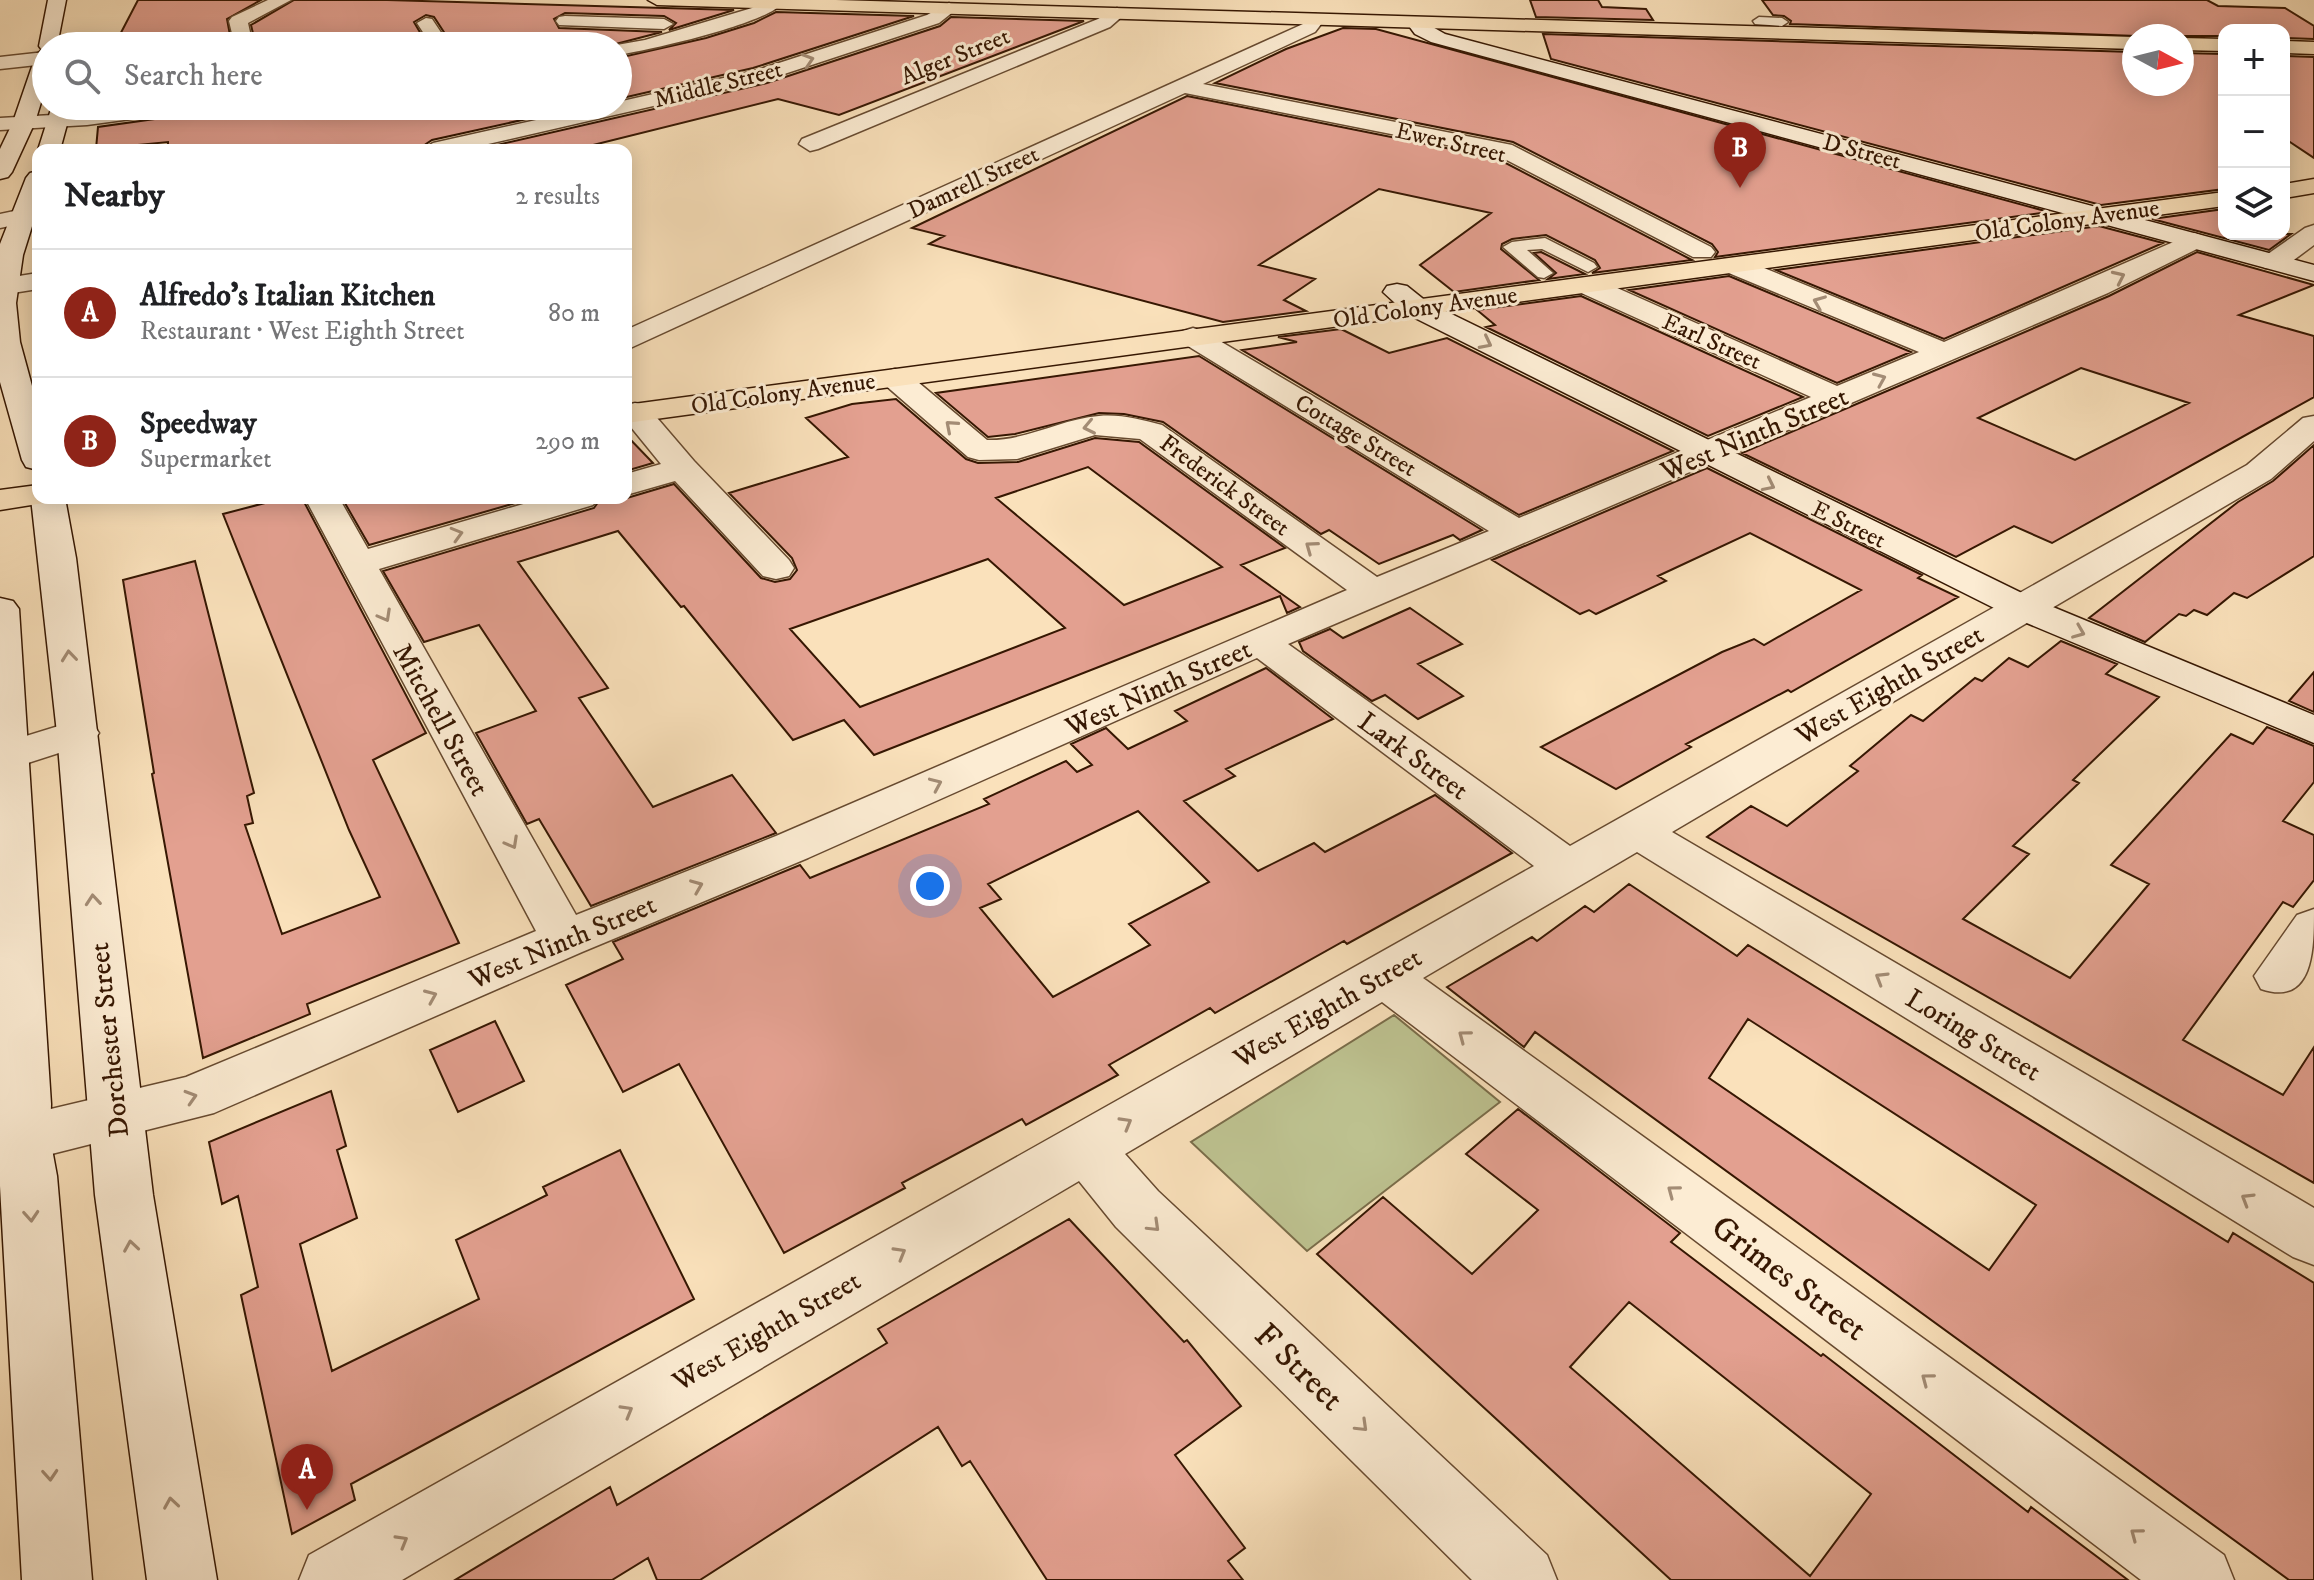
<!DOCTYPE html>
<meta charset="utf-8">
<style>
body{margin:0;font-family:"IM FELL DW Pica",serif;background:#f2f2f2;color:#202124}
.controls{position:absolute;right:24px;top:24px;display:grid;overflow:hidden;border-radius:16px;box-shadow:0 4px 20px #0003}
.controls button{width:72px;height:72px;display:grid;place-items:center;padding:0;border:0;border-bottom:2px solid #e0e0e0;background:#fff;color:#202124;font:40px sans-serif}
.compass{position:absolute;left:2122px;top:24px;width:72px;height:72px;border-radius:50%;background:#fff;box-shadow:0 4px 20px #0003;rotate:97deg}
.you{position:absolute;left:930px;top:886px;width:28px;height:28px;margin:-20px;border:6px solid #fff;border-radius:50%;background:#1a73e8;box-shadow:0 0 0 12px #1a73e833}
.badge{display:grid;place-items:center;width:52px;height:52px;border-radius:50%;background:#8f2418;color:#fff;font-size:26px;font-weight:700}
.pin{position:absolute;translate:-50% -66px;filter:drop-shadow(0 2px 4px #0008)}
.pin::after{content:'';position:absolute;top:42px;width:28px;height:24px;background:inherit;clip-path:polygon(0 0,100% 0,50% 100%)}
.list{margin:0;padding:0;list-style:none}
h2{display:flex;justify-content:space-between;align-items:center;height:104px;margin:0;padding:0 32px;font-size:34px}
h2 small{font-size:26px;font-weight:400;color:#757577}
.list li{display:grid;grid-template-columns:52px 1fr auto;gap:24px;align-items:center;box-sizing:border-box;height:128px;padding:0 32px;border-top:2px solid #e0e0e0}
.list b{display:block;font-size:30px;white-space:nowrap}
.list p{margin:0;font-size:26px;white-space:nowrap;color:#757577}
.list em{font-size:26px;font-style:normal;color:#757577}
.icon{flex:none;width:44px;height:44px;fill:none;stroke:currentColor;stroke-width:2;stroke-linecap:round;stroke-linejoin:round}
.map{position:relative;flex:none;width:2314px;height:1580px;overflow:hidden}
.search{position:absolute;background:#fff;box-shadow:0 4px 20px #0003;left:32px;top:32px;width:600px;height:88px;display:flex;align-items:center;gap:20px;box-sizing:border-box;padding:0 28px;border-radius:44px;color:#757577;font-size:30px}
.panel{position:absolute;background:#fff;box-shadow:0 4px 20px #0003;left:32px;top:144px;width:600px;height:360px;border-radius:16px}
.map>svg:first-child{display:block}
.green{fill:#bec391;stroke:#7a6d4a;stroke-width:2}
.building{fill:#e3a090;stroke:#361702;stroke-width:2;fill-rule:evenodd}
.lines{fill:none;stroke-linecap:round;stroke-linejoin:round}
.lane-casing{stroke:#674a30;stroke-width:3}
.street-casing{stroke:#674a30;stroke-width:3}
.secondary-casing{stroke:#361702;stroke-width:3}
.primary-casing{stroke:#361702;stroke-width:3}
.lane{fill:#fcecd3;fill-rule:evenodd}
.street{fill:#fcecd3;fill-rule:evenodd}
.secondary{fill:#fcecd3;fill-rule:evenodd}
.primary{fill:#fae1bb;fill-rule:evenodd}
.oneway{stroke:#a38c75}
.labels{text-anchor:middle;stroke-width:6;stroke-linejoin:round;paint-order:stroke}
.far-street-label{font-size:24px;fill:#361702;stroke:#fcecd3}
.street-label{font-size:28px;fill:#361702;stroke:#fcecd3}
.near-street-label{font-size:34px;fill:#361702;stroke:#fcecd3}
</style>
<div class="map">
<svg width="2314" height="1580" viewBox="0 0 2314 1580">
<rect width="100%" height="100%" fill="#fae1bb"/>
<filter id="stains"><feTurbulence type="fractalNoise" baseFrequency=".0025" numOctaves="4"/><feColorMatrix values="0 0 0 0 .2 0 0 0 0 .09 0 0 0 0 .02 0 0 0 .5 -.17"/></filter>
<radialGradient id="worn" r=".72"><stop offset=".6" stop-color="#630" stop-opacity="0"/><stop offset="1" stop-color="#630" stop-opacity=".3"/></radialGradient>
<!-- green -->
<path class="green" d="M 1394,1015 L 1500,1102 L 1307,1251 L 1191,1142 Z"/>
<!-- building -->
<path class="building" d="M 138,0 L 261,0 L 227,19 L 232,46 L 114,46 Z
M 294,0 L 387,0 L 734,10 L 669,30 L 676,23 L 664,16 L 565,13 L 554,19 L 559,28 L 662,32 L 608,46 L 453,46 L 434,17 L 426,15 L 414,22 L 428,46 L 256,46 L 251,25 Z
M 1530,0 L 1598,0 L 1602,7 L 1646,9 L 1653,20 L 1536,17 Z
M 1762,0 L 2207,0 L 2218,6 L 2285,8 L 2314,26 L 2314,39 L 2284,38 L 2284,30 L 2224,30 L 2224,36 L 2137,36 L 1790,24 L 1791,21 L 1784,16 L 1773,15 Z
M 776,12 L 914,16 L 753,68 L 618,99 L 618,58 L 706,38 L 754,23 Z
M 951,17 L 1084,21 L 839,115 L 778,99 L 573,150 L 475,150 L 767,83 L 940,26 Z
M 1343,28 L 1376,29 L 2049,212 L 1715,257 L 1718,252 L 1712,244 L 1513,142 L 1215,83 L 1286,49 Z
M 1543,34 L 2134,52 L 2134,84 L 2182,84 L 2182,53 L 2224,54 L 2224,189 L 2101,205 L 1551,59 Z
M 2284,56 L 2314,57 L 2314,158 L 2284,138 Z
M 1187,96 L 1496,158 L 1692,260 L 1592,273 L 1600,268 L 1595,260 L 1546,235 L 1512,239 L 1502,244 L 1501,249 L 1539,280 L 1454,292 L 1420,265 L 1491,213 L 1379,189 L 1259,265 L 1315,279 L 1284,300 L 1306,311 L 1223,322 L 929,244 L 944,236 L 912,228 Z
M 196,106 L 585,106 L 432,140 L 420,148 L 407,150 L 168,150 L 168,142 L 96,149 L 98,127 L 183,115 Z
M 2224,209 L 2224,234 L 2291,234 L 2269,250 L 2152,219 Z
M 2099,226 L 2163,243 L 1944,339 L 1776,270 Z
M 1541,252 L 1585,274 L 1548,279 L 1556,273 L 1534,253 Z
M 2197,252 L 2314,285 L 2239,315 L 2314,336 L 2314,397 L 2052,543 L 2014,526 L 1956,557 L 1742,453 L 2109,296 ZM 2081,368 L 2189,403 L 2075,460 L 1978,418 Z
M 1729,276 L 1911,352 L 1837,383 L 1629,290 Z
M 1581,296 L 1803,397 L 1708,436 L 1486,327 L 1495,325 L 1477,310 Z
M 1341,329 L 1389,353 L 1447,338 L 1673,451 L 1519,515 L 1242,350 L 1297,342 L 1278,337 Z
M 1199,356 L 1482,530 L 1460,540 L 1453,535 L 1379,564 L 1329,530 L 1321,534 L 1163,422 L 1124,414 L 1099,413 L 1015,434 L 988,437 L 936,393 Z
M 896,399 L 966,459 L 978,463 L 1018,462 L 1095,438 L 1139,442 L 1285,548 L 1241,565 L 1300,607 L 1287,613 L 1280,596 L 874,755 L 844,720 L 793,740 L 684,606 L 681,607 L 618,531 L 518,562 L 608,688 L 579,698 L 653,807 L 732,775 L 776,833 L 591,906 L 539,819 L 527,824 L 476,733 L 536,711 L 479,625 L 424,642 L 383,571 L 594,508 L 601,498 L 627,498 L 674,484 L 761,578 L 775,582 L 790,579 L 797,570 L 792,558 L 729,493 L 848,457 L 806,418 L 852,404 ZM 1088,467 L 1222,567 L 1124,605 L 996,498 ZM 988,559 L 1065,628 L 860,707 L 790,629 Z
M 626,435 L 653,463 L 626,471 Z
M 2314,445 L 2314,556 L 2247,598 L 2234,593 L 2207,615 L 2194,610 L 2186,616 L 2179,614 L 2145,642 L 2089,618 L 2238,502 L 2273,481 Z
M 1707,468 L 1922,575 L 1918,578 L 1958,597 L 1791,692 L 1788,690 L 1686,744 L 1691,747 L 1616,789 L 1541,747 L 1722,652 L 1754,639 L 1764,645 L 1861,590 L 1750,533 L 1658,576 L 1666,581 L 1596,614 L 1589,610 L 1580,614 L 1492,560 Z
M 284,498 L 302,498 L 426,733 L 373,760 L 459,943 L 307,1004 L 310,1014 L 203,1058 L 152,774 L 154,773 L 123,580 L 195,561 L 254,793 L 247,796 L 253,823 L 245,825 L 282,934 L 380,897 L 349,830 L 223,514 Z
M 342,498 L 533,498 L 369,545 Z
M 1410,608 L 1462,644 L 1418,664 L 1463,696 L 1418,719 L 1385,695 L 1372,701 L 1303,651 L 1299,642 L 1330,629 L 1343,638 Z
M 2061,641 L 2117,664 L 2106,674 L 2159,697 L 2073,780 L 2079,783 L 2013,846 L 2029,854 L 1963,919 L 2070,978 L 2149,884 L 2111,865 L 2231,734 L 2253,744 L 2267,727 L 2314,746 L 2314,782 L 2283,821 L 2314,835 L 2314,880 L 2293,907 L 2283,902 L 2183,1040 L 2283,1095 L 2314,1047 L 2314,1183 L 1707,837 L 1751,806 L 1787,826 L 1858,771 L 1850,766 L 1911,715 L 1923,721 L 1975,678 L 1982,681 L 2009,658 L 2028,667 Z
M 1266,668 L 1333,719 L 1226,769 L 1235,776 L 1184,801 L 1258,871 L 1314,843 L 1325,852 L 1435,795 L 1512,853 L 1347,944 L 1344,941 L 1215,1013 L 1210,1008 L 1109,1065 L 1118,1075 L 1026,1125 L 1022,1119 L 902,1183 L 905,1188 L 784,1253 L 679,1064 L 623,1092 L 566,985 L 623,959 L 613,942 L 800,865 L 810,878 L 989,804 L 984,799 L 1066,761 L 1077,772 L 1092,765 L 1071,744 L 1106,728 L 1128,749 L 1187,721 L 1175,711 ZM 1138,811 L 1209,882 L 1129,924 L 1150,945 L 1053,997 L 980,908 L 1001,899 L 988,884 Z
M 2314,672 L 2314,712 L 2289,701 Z
M 1629,884 L 1737,956 L 1748,945 L 2228,1242 L 2233,1233 L 2314,1283 L 2314,1580 L 2289,1580 L 1535,1032 L 1524,1047 L 1447,987 L 1532,937 L 1537,941 L 1585,906 L 1594,912 ZM 1748,1019 L 2036,1205 L 1989,1270 L 1709,1078 Z
M 495,1021 L 524,1081 L 458,1112 L 430,1050 Z
M 331,1091 L 346,1146 L 337,1150 L 357,1218 L 300,1244 L 332,1371 L 479,1299 L 456,1240 L 547,1195 L 543,1187 L 620,1150 L 694,1299 L 351,1484 L 355,1500 L 292,1534 L 241,1295 L 258,1287 L 238,1196 L 222,1204 L 209,1142 Z
M 1518,1109 L 1680,1233 L 1671,1242 L 1821,1356 L 1823,1354 L 2028,1512 L 2031,1507 L 2128,1580 L 1671,1580 L 1317,1254 L 1383,1197 L 1472,1274 L 1538,1210 L 1466,1154 ZM 1629,1302 L 1871,1494 L 1810,1576 L 1570,1367 Z
M 1069,1219 L 1184,1342 L 1187,1340 L 1241,1406 L 1175,1455 L 1245,1548 L 1228,1561 L 1243,1580 L 1047,1580 L 970,1461 L 962,1466 L 938,1427 L 700,1580 L 657,1580 L 648,1558 L 612,1580 L 455,1580 L 610,1487 L 617,1505 L 887,1343 L 878,1329 Z"/>
<g class="lines">
<defs>
<path id="lane" d="M 1759,17 L 1782,18 L 1788,22 L 1782,26 L 1755,24 L 1753,21 Z
M 1545,238 L 1594,263 L 1597,267 L 1588,272 L 1542,249 L 1527,250 L 1553,273 L 1544,278 L 1538,277 L 1503,247 L 1512,242 Z"/>
<path id="street" d="M 268,0 L 291,0 L 248,23 L 253,46 L 235,46 L 229,21 L 232,17 Z
M 767,0 L 781,0 L 783,3 C 763,25 650,50 618,55 L 618,46 L 611,46 L 645,40 L 752,8 Z
M 949,3 L 958,8 L 939,23 L 766,80 L 462,150 L 422,150 L 433,143 L 599,106 L 618,106 L 618,102 L 754,71 L 927,15 Z
M 1117,8 L 1126,13 L 1110,27 L 818,149 L 810,151 L 799,144 L 802,139 L 1098,19 Z
M 1316,14 L 1325,19 L 1315,32 L 1203,84 L 1512,145 L 1711,247 L 1715,252 L 1711,257 L 1693,257 L 1497,155 L 1185,93 L 626,350 L 626,330 L 1303,24 L 1310,15 Z
M 565,16 L 664,19 L 673,24 L 664,29 L 559,25 L 556,21 L 559,17 Z
M 426,18 L 432,19 L 450,46 L 432,46 L 417,23 Z
M 45,52 L 46,64 L 0,69 L 0,57 Z
M 136,106 L 193,106 L 183,112 L 87,125 L 0,130 L 0,118 L 87,113 Z
M 38,206 L 38,220 L 0,228 L 0,214 Z
M 2314,225 L 2314,245 L 2283,268 L 2265,268 L 2261,262 L 2265,256 L 2305,228 Z
M 2194,233 L 2203,236 L 2207,241 L 2203,246 L 2108,293 L 1288,644 L 1570,846 L 2247,465 L 2303,418 L 2314,416 L 2314,441 L 2271,479 L 1672,832 L 2314,1208 L 2314,1265 L 2293,1257 L 1637,852 L 1423,978 L 2224,1555 L 2234,1580 L 2141,1580 L 1382,1002 L 1125,1154 L 1158,1191 L 1547,1555 L 1557,1580 L 1472,1580 L 1116,1227 L 1079,1181 L 402,1580 L 299,1580 L 309,1555 L 1534,866 L 1257,658 L 808,858 L 582,952 L 214,1113 L 0,1167 L 0,1121 L 186,1077 L 536,931 L 305,498 L 339,498 L 368,549 L 544,498 L 598,498 L 593,505 L 379,569 L 576,915 L 776,836 L 1347,590 L 1140,439 L 1095,435 L 1017,459 L 979,460 L 968,457 L 884,384 L 880,378 L 884,372 L 895,369 L 906,372 L 987,440 C 1027,441 1060,419 1099,416 C 1121,414 1141,420 1162,425 L 1377,577 L 1489,531 L 1183,343 L 1179,337 L 1183,331 L 1193,328 L 1203,331 L 1519,518 L 1811,397 L 1577,291 L 1574,285 L 1577,279 L 1597,279 L 1837,386 L 1919,352 L 1724,271 L 1720,265 L 1724,259 L 1742,259 L 1944,342 Z
M 38,273 L 38,289 L 0,295 L 0,279 Z
M 635,403 L 646,405 L 694,461 L 789,560 L 794,568 L 789,576 L 776,579 L 763,576 L 675,481 L 626,495 L 626,474 L 661,464 L 626,421 L 626,405 Z
M 78,720 L 93,724 L 99,733 L 93,742 L 0,772 L 0,744 Z
M 2314,909 C 2314,948 2314,1007 2261,989 L 2254,976 L 2297,915 Z"/>
<path id="secondary" d="M 48,0 L 66,0 L 57,46 L 46,46 L 46,86 L 35,122 L 12,172 L 8,177 L 0,179 L 0,149 L 13,122 L 36,55 L 42,50 L 39,46 Z
M 1415,17 L 1445,34 L 2314,265 L 2314,281 L 1431,42 L 1415,34 L 1406,22 Z
M 52,106 L 72,106 L 60,150 L 38,150 Z
M 38,171 L 38,207 L 23,255 L 16,303 L 20,342 L 38,408 L 38,470 L 26,467 L 22,460 L 0,382 L 0,244 L 26,178 L 30,173 Z
M 1397,284 L 1407,286 L 1427,302 L 2036,600 L 2314,715 L 2314,743 L 2010,616 L 1407,314 L 1383,292 L 1387,286 Z
M 38,490 L 38,498 L 65,498 L 76,558 L 153,1195 L 217,1580 L 147,1580 L 95,1195 L 57,733 L 31,498 Z
M 0,598 L 13,601 L 19,609 L 51,1104 L 50,1138 L 57,1176 L 92,1580 L 22,1580 L 0,1186 Z"/>
<path id="primary" d="M 648,0 L 836,0 L 2134,37 L 2134,49 L 657,5 Z
M 2182,38 L 2224,39 L 2224,51 L 2182,50 Z
M 2284,41 L 2314,42 L 2314,54 L 2284,53 Z
M 2314,179 L 2314,193 L 2284,198 L 2284,184 Z
M 2224,192 L 2224,206 L 626,423 L 626,405 Z
M 38,485 L 38,498 L 53,498 L 50,502 L 0,510 L 0,490 Z"/>
</defs>
<!-- lane casing -->
<use href="#lane" class="lane-casing"/>
<!-- street casing -->
<use href="#street" class="street-casing"/>
<!-- secondary casing -->
<use href="#secondary" class="secondary-casing"/>
<!-- primary casing -->
<use href="#primary" class="primary-casing"/>
<!-- lane -->
<use href="#lane" class="lane"/>
<!-- street -->
<use href="#street" class="street"/>
<!-- secondary -->
<use href="#secondary" class="secondary"/>
<!-- primary -->
<use href="#primary" class="primary"/>
</g>
<!-- one-way arrows -->
<defs><path id="oneway-chevron" d="M-2-3.5L2.5 0L-2 3.5" fill="none" stroke-width="1.6" stroke-linecap="round" stroke-linejoin="round" transform="scale(2)"/></defs>
<g class="oneway">
<use href="#oneway-chevron" transform="translate(808 60) rotate(-18)"/>
<use href="#oneway-chevron" transform="translate(2119 277) rotate(-25)"/>
<use href="#oneway-chevron" transform="translate(1819 302) rotate(-158)"/>
<use href="#oneway-chevron" transform="translate(1486 343) rotate(27)"/>
<use href="#oneway-chevron" transform="translate(1880 379) rotate(-23)"/>
<use href="#oneway-chevron" transform="translate(951 426) rotate(-139)"/>
<use href="#oneway-chevron" transform="translate(1089 427) rotate(168)"/>
<use href="#oneway-chevron" transform="translate(1769 485) rotate(26)"/>
<use href="#oneway-chevron" transform="translate(457 534) rotate(-16)"/>
<use href="#oneway-chevron" transform="translate(1311 547) rotate(-144)"/>
<use href="#oneway-chevron" transform="translate(385 616) rotate(61)"/>
<use href="#oneway-chevron" transform="translate(2079 632) rotate(22)"/>
<use href="#oneway-chevron" transform="translate(69 656) rotate(-96)"/>
<use href="#oneway-chevron" transform="translate(936 784) rotate(-24)"/>
<use href="#oneway-chevron" transform="translate(512 843) rotate(61)"/>
<use href="#oneway-chevron" transform="translate(697 886) rotate(-22)"/>
<use href="#oneway-chevron" transform="translate(93 900) rotate(-95)"/>
<use href="#oneway-chevron" transform="translate(1881 978) rotate(-149)"/>
<use href="#oneway-chevron" transform="translate(431 996) rotate(-23)"/>
<use href="#oneway-chevron" transform="translate(1464 1036) rotate(-143)"/>
<use href="#oneway-chevron" transform="translate(191 1097) rotate(-17)"/>
<use href="#oneway-chevron" transform="translate(1126 1123) rotate(-30)"/>
<use href="#oneway-chevron" transform="translate(1673 1191) rotate(-143)"/>
<use href="#oneway-chevron" transform="translate(2247 1199) rotate(-149)"/>
<use href="#oneway-chevron" transform="translate(31 1216) rotate(86)"/>
<use href="#oneway-chevron" transform="translate(1154 1226) rotate(44)"/>
<use href="#oneway-chevron" transform="translate(131 1246) rotate(-99)"/>
<use href="#oneway-chevron" transform="translate(900 1253) rotate(-30)"/>
<use href="#oneway-chevron" transform="translate(1927 1379) rotate(-143)"/>
<use href="#oneway-chevron" transform="translate(627 1411) rotate(-30)"/>
<use href="#oneway-chevron" transform="translate(1362 1426) rotate(44)"/>
<use href="#oneway-chevron" transform="translate(50 1475) rotate(86)"/>
<use href="#oneway-chevron" transform="translate(171 1503) rotate(-99)"/>
<use href="#oneway-chevron" transform="translate(2136 1534) rotate(-143)"/>
<use href="#oneway-chevron" transform="translate(402 1541) rotate(-30)"/>
</g>
<g class="labels">
<!-- far-street labels -->
<g class="far-street-label">
<text transform="translate(955 56) rotate(-22)" y="8">Alger Street</text>
<text transform="translate(718 84) rotate(-14)" y="8">Middle Street</text>
<text transform="translate(1451 142) rotate(13)" y="8">Ewer Street</text>
<text transform="translate(1862 151) rotate(15)" y="8">D Street</text>
<text transform="translate(973 182) rotate(-25)" y="8">Damrell Street</text>
<text transform="translate(2067 220) rotate(-8)" y="8">Old Colony Avenue</text>
<text transform="translate(1425 307) rotate(-8)" y="8">Old Colony Avenue</text>
<text transform="translate(1712 341) rotate(24)" y="8">Earl Street</text>
<text transform="translate(783 393) rotate(-8)" y="8">Old Colony Avenue</text>
<text transform="translate(1356 435) rotate(31)" y="8">Cottage Street</text>
<text transform="translate(1225 485) rotate(36)" y="8">Frederick Street</text>
<text transform="translate(1849 524) rotate(26)" y="8">E Street</text>
</g>
<!-- street labels -->
<g class="street-label">
<text transform="translate(1754 433) rotate(-23)" y="10">West Ninth Street</text>
<text transform="translate(1889 684) rotate(-30)" y="10">West Eighth Street</text>
<text transform="translate(1158 687) rotate(-24)" y="10">West Ninth Street</text>
<text transform="translate(442 719) rotate(61)" y="10">Mitchell Street</text>
<text transform="translate(1414 755) rotate(36)" y="10">Lark Street</text>
<text transform="translate(562 941) rotate(-23)" y="10">West Ninth Street</text>
<text transform="translate(1327 1007) rotate(-30)" y="10">West Eighth Street</text>
<text transform="translate(1974 1034) rotate(31)" y="10">Loring Street</text>
<text transform="translate(108 1040) rotate(-96)" y="10">Dorchester Street</text>
<text transform="translate(766 1330) rotate(-30)" y="10">West Eighth Street</text>
</g>
<!-- near-street labels -->
<g class="near-street-label">
<text transform="translate(1790 1277) rotate(37)" y="12">Grimes Street</text>
<text transform="translate(1300 1366) rotate(44)" y="12">F Street</text>
</g>
</g>
<rect width="100%" height="100%" filter="url(#stains)"/>
<rect width="100%" height="100%" fill="url(#worn)"/>
</svg>
<div class="controls">
<button>+</button>
<button>−</button>
<button><svg class="icon" aria-label="layers" viewBox="0 0 24 24"><path d="M12 4l9 5-9 5-9-5zM3 14l9 5 9-5"/></svg></button>
</div>
<svg class="compass" viewBox="-18 -18 36 36"><path d="M0-13l5 13h-10z" fill="#e53935"/><path d="M0 13l5-13h-10z" fill="#757577"/></svg>
<div class="you"></div>
<div class="pin badge" style="left:307px;top:1510px">A</div>
<div class="pin badge" style="left:1740px;top:188px">B</div>
<div class="search"><svg class="icon" aria-label="search" viewBox="0 0 24 24"><circle cx="10" cy="10" r="6"/><path d="M15 15l6 6"/></svg>Search here</div>
<section class="panel">
<h2>Nearby<small>2 results</small></h2>
<ul class="list">
<li><span class="badge">A</span><div><b>Alfredo's Italian Kitchen</b><p>Restaurant · West Eighth Street</p></div><em>80 m</em></li>
<li><span class="badge">B</span><div><b>Speedway</b><p>Supermarket</p></div><em>290 m</em></li>
</ul>
</section>
</div>
